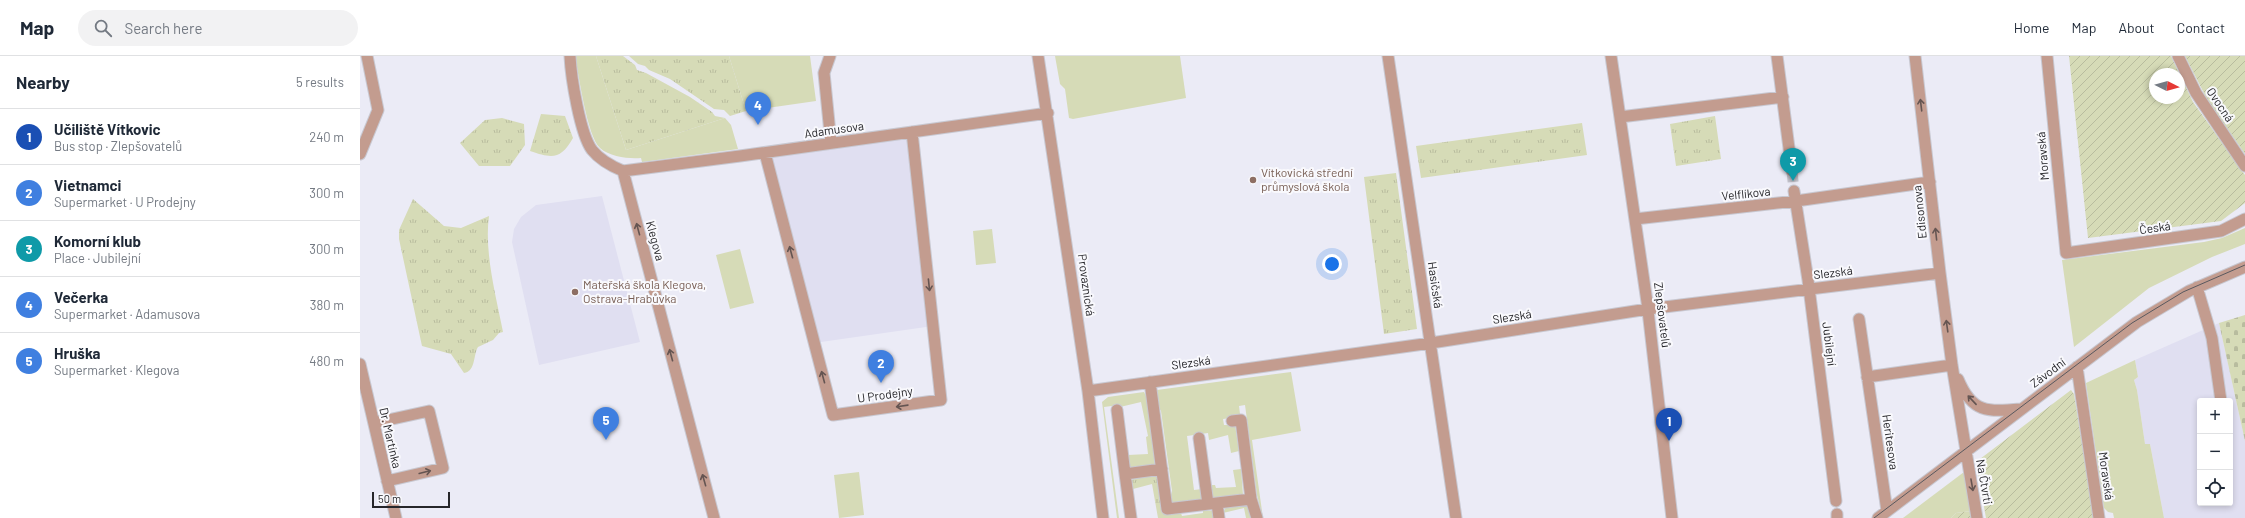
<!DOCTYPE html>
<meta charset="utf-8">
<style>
body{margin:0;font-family:Barlow,sans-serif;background:#f2f2f3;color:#1f2937}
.controls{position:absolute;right:12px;bottom:12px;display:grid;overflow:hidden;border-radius:4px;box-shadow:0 2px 6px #0003}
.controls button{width:36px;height:36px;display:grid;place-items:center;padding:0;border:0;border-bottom:1px solid #e0e1e3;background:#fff;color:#1f2937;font:20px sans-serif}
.compass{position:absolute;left:1789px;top:12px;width:36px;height:36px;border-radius:50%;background:#fff;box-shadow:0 2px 6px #0003;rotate:96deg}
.scale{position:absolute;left:12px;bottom:10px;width:78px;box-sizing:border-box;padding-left:4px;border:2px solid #26262a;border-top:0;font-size:11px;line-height:14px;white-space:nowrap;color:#26262a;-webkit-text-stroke:3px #f9f9fd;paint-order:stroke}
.you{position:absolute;left:972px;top:208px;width:14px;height:14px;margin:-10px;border:3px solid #fff;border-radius:50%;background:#1a73e8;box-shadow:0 0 0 6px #1a73e833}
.badge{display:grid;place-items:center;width:26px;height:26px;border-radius:50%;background:#0b8043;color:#fff;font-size:13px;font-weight:700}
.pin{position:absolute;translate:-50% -33px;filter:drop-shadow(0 1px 2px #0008)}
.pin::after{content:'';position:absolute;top:21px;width:14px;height:12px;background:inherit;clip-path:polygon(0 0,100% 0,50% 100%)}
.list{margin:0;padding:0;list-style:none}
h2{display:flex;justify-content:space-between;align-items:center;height:52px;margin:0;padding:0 16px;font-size:17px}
h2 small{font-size:13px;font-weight:400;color:#747a83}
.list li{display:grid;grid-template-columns:26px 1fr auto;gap:12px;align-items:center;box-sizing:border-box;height:56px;padding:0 16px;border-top:1px solid #e0e1e3}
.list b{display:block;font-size:15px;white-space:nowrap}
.list p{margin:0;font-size:13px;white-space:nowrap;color:#747a83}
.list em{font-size:13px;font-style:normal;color:#747a83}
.icon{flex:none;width:22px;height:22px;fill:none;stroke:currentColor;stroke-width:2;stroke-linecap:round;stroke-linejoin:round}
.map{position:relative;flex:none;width:1885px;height:462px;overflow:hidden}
header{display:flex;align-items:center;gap:24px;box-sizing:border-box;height:56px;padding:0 20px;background:#fff;border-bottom:1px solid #e0e1e3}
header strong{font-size:19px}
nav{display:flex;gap:22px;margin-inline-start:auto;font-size:14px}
.search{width:280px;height:36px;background:#f2f2f3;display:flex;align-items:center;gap:10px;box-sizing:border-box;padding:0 14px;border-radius:22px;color:#747a83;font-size:15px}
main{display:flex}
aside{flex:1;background:#fff}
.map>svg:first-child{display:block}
.built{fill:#e0dff1;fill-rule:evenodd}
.grass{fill:#d6dbb7}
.cemetery{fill:url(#cemetery-stones)}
.park{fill:url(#park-tufts)}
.garden{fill:url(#garden-furrows);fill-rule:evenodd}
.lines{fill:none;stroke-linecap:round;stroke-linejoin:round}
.minor-tunnel{stroke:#c4c4cd;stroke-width:11;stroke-dasharray:11 5.5;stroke-linecap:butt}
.minor-casing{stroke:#c8c8d1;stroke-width:13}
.minor{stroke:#c39c8f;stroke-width:11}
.tram{stroke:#59595f;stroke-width:1}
.oneway{stroke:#655552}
.education-dot{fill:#8d6e63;stroke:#f9f9fd;stroke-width:1.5}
.labels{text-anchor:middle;stroke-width:4;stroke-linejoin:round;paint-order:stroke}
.street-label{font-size:12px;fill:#26262a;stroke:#f9f9fd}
.education-label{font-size:12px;fill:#785e54;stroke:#f9f9fd;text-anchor:start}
</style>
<header>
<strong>Map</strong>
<div class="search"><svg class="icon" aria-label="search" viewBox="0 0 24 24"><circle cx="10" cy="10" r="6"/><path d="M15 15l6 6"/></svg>Search here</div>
<nav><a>Home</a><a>Map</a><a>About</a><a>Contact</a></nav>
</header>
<main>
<aside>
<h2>Nearby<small>5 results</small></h2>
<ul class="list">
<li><span class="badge" style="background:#1a4fb4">1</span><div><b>Učiliště Vítkovic</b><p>Bus stop · Zlepšovatelů</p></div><em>240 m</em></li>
<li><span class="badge" style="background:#3f7fe0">2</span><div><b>Vietnamci</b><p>Supermarket · U Prodejny</p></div><em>300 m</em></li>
<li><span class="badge" style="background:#0f9aa8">3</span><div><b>Komorní klub</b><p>Place · Jubilejní</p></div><em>300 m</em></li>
<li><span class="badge" style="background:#3f7fe0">4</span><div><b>Večerka</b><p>Supermarket · Adamusova</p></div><em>380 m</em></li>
<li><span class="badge" style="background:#3f7fe0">5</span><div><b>Hruška</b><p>Supermarket · Klegova</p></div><em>480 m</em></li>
</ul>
</aside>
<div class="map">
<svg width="1885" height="462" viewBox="0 0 1885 462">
<defs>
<pattern id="cemetery-stones" width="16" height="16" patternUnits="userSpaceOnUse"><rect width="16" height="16" fill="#d6dbb7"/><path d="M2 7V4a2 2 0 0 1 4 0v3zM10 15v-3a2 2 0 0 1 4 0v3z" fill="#b8bc9e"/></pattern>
<pattern id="park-tufts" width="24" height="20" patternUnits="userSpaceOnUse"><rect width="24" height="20" fill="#d6dbb7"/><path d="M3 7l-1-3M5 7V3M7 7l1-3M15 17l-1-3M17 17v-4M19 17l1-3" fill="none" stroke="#b8bc9e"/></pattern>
<pattern id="garden-furrows" width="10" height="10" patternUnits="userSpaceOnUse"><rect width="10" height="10" fill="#d6dbb7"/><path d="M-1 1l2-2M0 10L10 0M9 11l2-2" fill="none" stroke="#b8bc9e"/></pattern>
</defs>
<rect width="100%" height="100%" fill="#ebebf6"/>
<!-- built -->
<path class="built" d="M 552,76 L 573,270 L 454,287 L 405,97 Z
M 242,140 L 280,286 L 179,309 L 152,186 L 154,173 L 161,161 L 176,149 Z
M 1859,267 L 1885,385 L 1885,462 L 1804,462 L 1790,388 L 1785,388 L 1777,334 L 1774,324 L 1778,321 L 1775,304 ZM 1840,345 L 1870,345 L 1870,447 L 1840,447 Z"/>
<!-- grass -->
<path class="grass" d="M 215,0 L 236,0 L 266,94 L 365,62 L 371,69 L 378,93 L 282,106 L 281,102 C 269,103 250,101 240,92 C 227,80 219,20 215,0 Z
M 369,0 L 450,0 L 456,45 L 386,55 Z
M 695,0 L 820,0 L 826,42 L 713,63 L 709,62 L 705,33 L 700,28 Z
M 1885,172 L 1885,188 L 1852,201 L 1789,232 L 1714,291 L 1702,204 L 1844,186 L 1862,182 Z
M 632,173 L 636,207 L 616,209 L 613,175 Z
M 380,193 L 394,247 L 370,253 L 356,199 Z
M 1775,304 L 1778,321 L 1774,324 L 1777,334 L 1785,388 L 1790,388 L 1804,462 L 1754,462 L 1753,457 L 1748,456 L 1744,452 L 1726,327 Z
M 931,316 L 941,375 L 892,384 L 903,462 L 897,439 L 885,349 L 879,350 L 880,358 L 878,361 L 863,363 L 864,369 L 875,369 L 879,395 L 871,397 L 868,379 L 849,384 L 848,377 L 827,380 L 834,434 L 842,433 L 843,444 L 815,451 L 809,447 L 812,435 L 801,355 L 796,347 L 797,334 Z
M 784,336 L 787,342 L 795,409 L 772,412 L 769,409 L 768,399 L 788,398 L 786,381 L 788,380 L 781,346 L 760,351 L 759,349 L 744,351 L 759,462 L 757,462 L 742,346 L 748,341 Z
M 881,413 L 883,439 L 853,442 L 851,429 L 855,429 L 856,432 L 876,431 L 873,414 Z
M 499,416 L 504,459 L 479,462 L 474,419 Z
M 1604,416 L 1611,455 L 1596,457 L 1591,462 L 1543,462 Z
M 888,448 L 893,462 L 886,462 L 884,452 L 863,457 L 866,451 Z"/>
<!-- cemetery -->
<path class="cemetery" d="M 1885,259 L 1885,385 L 1859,267 Z"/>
<!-- park -->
<path class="park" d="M 236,0 L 263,0 L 275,9 L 277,14 L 286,17 L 330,41 L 352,56 L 355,60 L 365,62 L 266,94 Z
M 269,0 L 369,0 L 386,55 L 370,60 L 364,54 L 354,53 L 310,23 L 289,14 L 285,10 L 278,8 Z
M 181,58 L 205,60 L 213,82 C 201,103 193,103 170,95 Z
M 1355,60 L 1361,103 L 1316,110 L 1310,68 Z
M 142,62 L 164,68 L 165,89 L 150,110 L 119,110 L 100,87 L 125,64 Z
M 1222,67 L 1227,99 L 1061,122 L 1056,90 Z
M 1036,117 L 1057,273 L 1024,278 L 1004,121 Z
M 53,143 L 84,170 L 101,172 L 129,160 C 124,196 136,240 143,276 L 139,277 L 133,284 L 118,291 C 113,299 116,315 104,317 L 91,298 L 62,290 L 39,183 L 39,174 Z
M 795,418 L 797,419 L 808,457 L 821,457 L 822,460 L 843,457 L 843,454 L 853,455 L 854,462 L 798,462 L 792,428 L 773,433 L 771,424 Z"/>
<!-- garden -->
<path class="garden" d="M 1709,0 L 1811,0 L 1833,46 L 1885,119 L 1885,147 L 1861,165 L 1728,182 ZM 1795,18 L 1819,18 L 1819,42 L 1795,42 Z
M 1825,0 L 1885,0 L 1885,98 L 1848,45 Z
M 1711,334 L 1714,338 L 1734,462 L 1626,462 L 1616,406 Z
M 1611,455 L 1612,462 L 1591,462 L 1596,457 Z"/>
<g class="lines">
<!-- minor-tunnel -->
<path class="minor-tunnel" d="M 1432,115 L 1434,135"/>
<defs>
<path id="minor" d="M 210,0 C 211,21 220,78 232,94 C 240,104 251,110 263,115
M 470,0 L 464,17 L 471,87
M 678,0 L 728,335 L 743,462
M 1028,0 L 1096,462
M 1251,0 L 1287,246 L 1312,462
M 1417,0 L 1432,115
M 1555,0 L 1580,217 L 1592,309 L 1617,462
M 1687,0 L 1706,197 L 1861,175 L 1885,163
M 1818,0 L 1836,37 L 1885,110
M 1260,61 L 1423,41
M 405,97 L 473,359 L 581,344 L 552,76
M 0,98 L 18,54 L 7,0
M 263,115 L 380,100 L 688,57
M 263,115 L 354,462
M 1434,135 L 1448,224 L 1476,445
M 1275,163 L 1436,145 L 1570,126
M 1837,231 L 1852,282 L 1861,345
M 1499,263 L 1527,455
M 0,308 L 36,462
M 1717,311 L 1739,462
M 1507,321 L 1592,309
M 1598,323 C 1612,357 1627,356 1661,353
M 790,326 L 807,453 L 857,447 L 859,462
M 728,335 L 1071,287 L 1288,253 L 1580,217
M 757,354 L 765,418 L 802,413
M 872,365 L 881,364 L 891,443
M 14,367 L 69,355 L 83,412 L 27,425
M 839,382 L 848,448
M 765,418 L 771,462
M 857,447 L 891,443 L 897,462
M 1477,458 L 1477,462
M 1518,462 L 1777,266 L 1829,235 L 1885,211"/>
</defs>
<!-- minor casing -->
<use href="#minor" class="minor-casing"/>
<!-- minor -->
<use href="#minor" class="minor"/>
<!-- tram -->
<path class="tram" d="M 1514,462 L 1772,267 L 1823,236 L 1885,209"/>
</g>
<!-- one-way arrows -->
<defs><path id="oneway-shaft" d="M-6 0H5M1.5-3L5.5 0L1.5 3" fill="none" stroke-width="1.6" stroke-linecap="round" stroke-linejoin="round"/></defs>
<g class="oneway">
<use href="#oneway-shaft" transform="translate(1561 49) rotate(-97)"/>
<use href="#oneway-shaft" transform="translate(278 173) rotate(-105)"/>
<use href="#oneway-shaft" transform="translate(1576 178) rotate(-96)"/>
<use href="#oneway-shaft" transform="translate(431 196) rotate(-105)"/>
<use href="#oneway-shaft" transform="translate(569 229) rotate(84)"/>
<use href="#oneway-shaft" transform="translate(1587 270) rotate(-98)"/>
<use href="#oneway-shaft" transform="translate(311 299) rotate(-105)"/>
<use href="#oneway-shaft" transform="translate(463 321) rotate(-105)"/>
<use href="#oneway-shaft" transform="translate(1612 344) rotate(-133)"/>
<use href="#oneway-shaft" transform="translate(542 350) rotate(172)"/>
<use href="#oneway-shaft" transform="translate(65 416) rotate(-14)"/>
<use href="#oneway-shaft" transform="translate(344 424) rotate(-106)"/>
<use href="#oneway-shaft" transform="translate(1612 429) rotate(80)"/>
</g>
<!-- markers -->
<g class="education-dot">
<circle cx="893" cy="124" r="4"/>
<circle cx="215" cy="236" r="4"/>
</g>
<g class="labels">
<!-- street labels -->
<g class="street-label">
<text transform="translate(1860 49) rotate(56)" y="4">Ovocná</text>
<text transform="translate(474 74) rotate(-8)" y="4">Adamusova</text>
<text transform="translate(1683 100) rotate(-95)" y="4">Moravská</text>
<text transform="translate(1386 138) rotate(-6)" y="4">Velflíkova</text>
<text transform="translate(1560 156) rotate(-96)" y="4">Edisonova</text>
<text transform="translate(1795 172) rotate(-8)" y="4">Česká</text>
<text transform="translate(295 185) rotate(75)" y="4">Klegova</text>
<text transform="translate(1473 217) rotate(-7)" y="4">Slezská</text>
<text transform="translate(726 229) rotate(82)" y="4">Provaznická</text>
<text transform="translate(1075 229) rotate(82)" y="4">Hasičská</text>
<text transform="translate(1302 259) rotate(83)" y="4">Zlepšovatelů</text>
<text transform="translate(1152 261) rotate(-9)" y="4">Slezská</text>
<text transform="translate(1469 288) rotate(83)" y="4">Jubilejní</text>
<text transform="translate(831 307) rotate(-8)" y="4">Slezská</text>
<text transform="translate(1688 317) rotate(-37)" y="4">Závodní</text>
<text transform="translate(525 339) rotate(-8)" y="4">U Prodejny</text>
<text transform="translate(30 382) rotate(77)" y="4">Dr. Martínka</text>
<text transform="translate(1530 386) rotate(82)" y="4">Heritesova</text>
<text transform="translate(1746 420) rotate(82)" y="4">Moravská</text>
<text transform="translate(1624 426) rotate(80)" y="4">Na Čtvrti</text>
</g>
<!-- education labels -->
<g class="education-label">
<text x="901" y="121">Vítkovická střední<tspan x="901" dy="14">průmyslová škola</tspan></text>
<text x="223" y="233">Mateřská škola Klegova,<tspan x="223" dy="14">Ostrava-Hrabůvka</tspan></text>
</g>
</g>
</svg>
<div class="controls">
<button>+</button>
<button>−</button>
<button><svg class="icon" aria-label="locate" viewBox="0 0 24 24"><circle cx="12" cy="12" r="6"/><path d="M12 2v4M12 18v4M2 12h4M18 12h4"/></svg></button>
</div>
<svg class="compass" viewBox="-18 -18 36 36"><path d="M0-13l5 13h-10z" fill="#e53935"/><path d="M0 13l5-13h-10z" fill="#747a83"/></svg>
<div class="scale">50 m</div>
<div class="you"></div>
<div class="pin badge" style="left:1309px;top:385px;background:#1a4fb4">1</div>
<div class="pin badge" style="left:521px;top:327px;background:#3f7fe0">2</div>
<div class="pin badge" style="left:1433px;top:125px;background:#0f9aa8">3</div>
<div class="pin badge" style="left:398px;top:69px;background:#3f7fe0">4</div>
<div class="pin badge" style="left:246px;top:384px;background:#3f7fe0">5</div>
</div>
</main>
